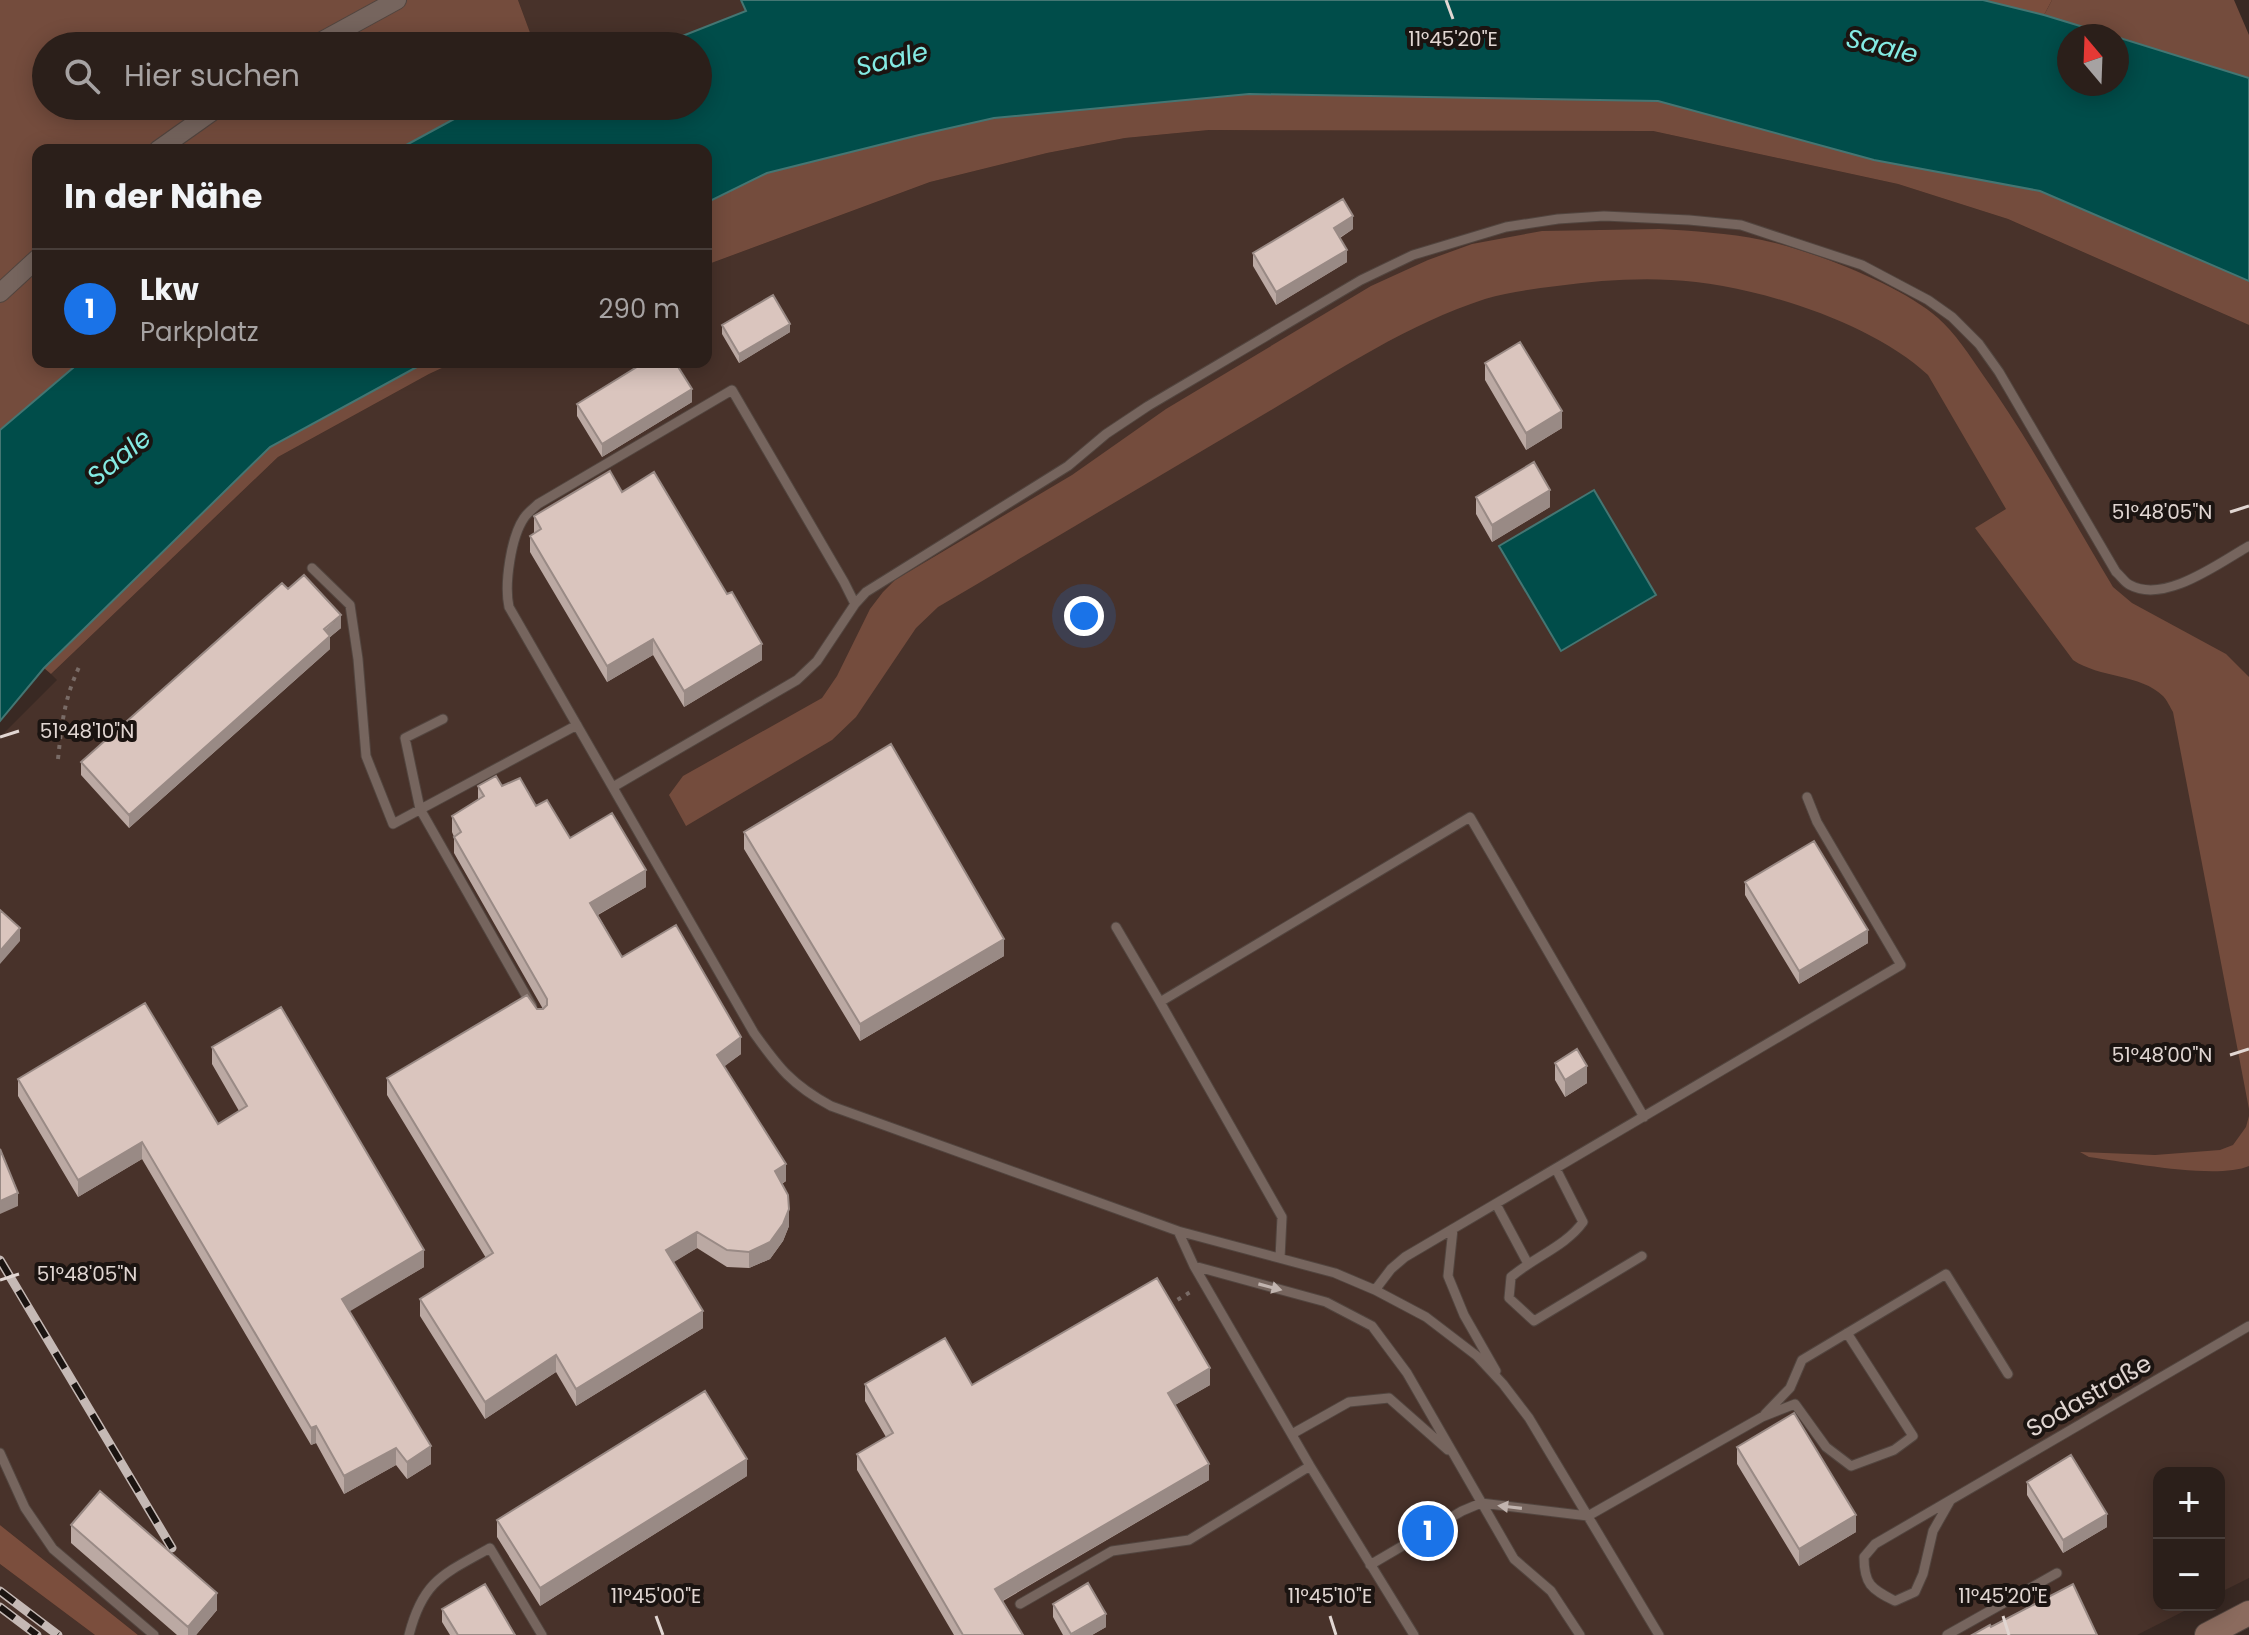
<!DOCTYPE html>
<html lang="de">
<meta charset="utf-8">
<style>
body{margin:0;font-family:Poppins,sans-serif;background:#332723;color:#f1f3f6}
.controls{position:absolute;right:24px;bottom:24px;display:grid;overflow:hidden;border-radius:16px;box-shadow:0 4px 20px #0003}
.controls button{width:72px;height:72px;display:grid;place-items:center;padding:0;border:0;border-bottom:2px solid #473d39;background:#2b1f1a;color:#f1f3f6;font:40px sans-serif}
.compass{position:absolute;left:2057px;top:24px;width:72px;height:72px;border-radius:50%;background:#2b1f1a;box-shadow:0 4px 20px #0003;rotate:341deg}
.you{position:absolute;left:1084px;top:616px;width:28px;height:28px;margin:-20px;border:6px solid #fff;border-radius:50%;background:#1a73e8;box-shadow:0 0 0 12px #1a73e833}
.badge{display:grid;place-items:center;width:52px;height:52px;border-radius:50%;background:#1a73e8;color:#fff;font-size:26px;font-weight:700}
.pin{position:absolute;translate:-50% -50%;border:4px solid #fff;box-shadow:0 2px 8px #0006}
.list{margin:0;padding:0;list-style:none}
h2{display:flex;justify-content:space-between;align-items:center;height:104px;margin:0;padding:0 32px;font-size:34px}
h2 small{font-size:26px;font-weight:400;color:#a6a2a2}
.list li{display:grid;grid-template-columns:52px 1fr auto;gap:24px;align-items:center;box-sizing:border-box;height:120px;padding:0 32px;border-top:2px solid #473d39}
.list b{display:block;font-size:30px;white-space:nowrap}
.list p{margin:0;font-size:26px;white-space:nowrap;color:#a6a2a2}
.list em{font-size:26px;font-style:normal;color:#a6a2a2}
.icon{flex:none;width:44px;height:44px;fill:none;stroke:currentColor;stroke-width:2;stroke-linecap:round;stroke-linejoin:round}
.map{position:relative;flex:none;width:2249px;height:1635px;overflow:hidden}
.search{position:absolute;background:#2b1f1a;box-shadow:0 4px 20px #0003;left:32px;top:32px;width:680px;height:88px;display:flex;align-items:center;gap:20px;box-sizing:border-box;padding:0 28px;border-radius:44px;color:#a6a2a2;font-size:30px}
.panel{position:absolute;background:#2b1f1a;box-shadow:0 4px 20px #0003;left:32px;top:144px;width:680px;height:224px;border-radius:16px}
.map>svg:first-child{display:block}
.built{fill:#48322a}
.green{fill:#744c3d}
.forest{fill:#7b4e3d}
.water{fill:#004d4a;stroke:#447673;stroke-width:2}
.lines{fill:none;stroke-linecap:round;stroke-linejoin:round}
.lane-casing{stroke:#52453f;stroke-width:11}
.street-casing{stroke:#52453f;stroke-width:20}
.secondary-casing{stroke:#52453f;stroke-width:26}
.path{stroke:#796b66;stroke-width:4;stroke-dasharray:4 6;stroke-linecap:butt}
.lane{stroke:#76655e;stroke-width:9}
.street{stroke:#76655e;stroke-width:18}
.secondary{stroke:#8b6b5e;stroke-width:24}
.rail-casing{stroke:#c5b9b5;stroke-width:9}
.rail{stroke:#1b1411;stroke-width:6;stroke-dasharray:18;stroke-linecap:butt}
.wall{fill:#bba9a3}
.shaded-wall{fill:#998a85}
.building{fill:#dac5be;stroke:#998a85;stroke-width:2}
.oneway{fill:#c1b4af}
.ticks{fill:none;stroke:#e1d6d2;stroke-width:3}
.labels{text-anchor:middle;stroke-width:8;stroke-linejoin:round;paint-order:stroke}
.street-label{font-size:24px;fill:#e1d6d2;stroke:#1b1411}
.water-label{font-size:26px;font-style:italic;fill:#84eae3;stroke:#1b1411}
.ticks-label{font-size:20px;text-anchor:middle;fill:#e1d6d2;stroke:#1b1411;stroke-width:8;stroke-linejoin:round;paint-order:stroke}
</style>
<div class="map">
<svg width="2249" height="1635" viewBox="0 0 2249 1635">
<rect width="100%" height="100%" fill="#392923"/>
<!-- built -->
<path class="built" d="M 518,0 L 741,0 L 746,11 L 657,46 L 535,46 Z
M 1209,130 L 1653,131 L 1898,184 L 2008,219 L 2249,325 L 2249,1578 L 2219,1593 L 2219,1473 L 2159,1473 L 2159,1605 L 2196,1605 L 2137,1635 L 138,1635 L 0,1525 L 0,737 L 57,680 L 51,674 L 278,457 L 429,374 L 455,362 L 706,362 L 706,265 L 930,182 L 1047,153 L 1125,138 Z
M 0,1564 L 95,1635 L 0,1635 Z"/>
<!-- green -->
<path class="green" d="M 0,0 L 518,0 L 535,46 L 46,46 L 46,106 L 478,106 L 397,150 L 38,150 L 38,362 L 80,362 L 0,430 Z
M 2052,0 L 2234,0 L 2249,35 L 2249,78 L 2044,15 Z
M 1249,94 L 1658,101 L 1874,160 L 2041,191 L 2249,281 L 2249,325 L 2008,219 L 1898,184 L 1653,131 L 1209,130 L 1125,138 L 1047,153 L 930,182 L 706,265 L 706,203 L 767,173 L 919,135 L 994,118 Z
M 1659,229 C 1694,231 1728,233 1762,240 C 1811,250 1901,285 1938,318 C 1955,333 1970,356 1983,375 C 2031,442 2070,516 2113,587 L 2132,603 L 2226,654 L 2249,677 L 2249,1109 L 2173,712 C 2170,707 2167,700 2163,696 C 2141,674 2099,678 2073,660 L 1975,528 L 2006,509 L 1928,375 C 1870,321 1749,283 1671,280 C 1633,278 1595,281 1557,286 C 1533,289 1508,292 1485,299 C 1405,325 1333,374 1261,416 C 1153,480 1046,543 938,607 L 916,628 L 856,717 L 832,740 L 686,826 L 669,795 L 683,776 L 822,698 L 837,676 L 870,609 L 883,592 L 895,580 L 1072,475 L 1166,409 L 1371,286 L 1428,260 L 1472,244 L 1542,231 Z
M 426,362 L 455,362 L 429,374 L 278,457 L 51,674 L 44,668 L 270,447 Z
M 2249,1116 L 2249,1166 C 2216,1180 2127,1162 2089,1157 L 2080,1152 L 2155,1155 L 2220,1150 L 2233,1145 L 2246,1127 Z"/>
<!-- forest -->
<path class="forest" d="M 1983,0 L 2052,0 L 2044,15 Z
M 0,1525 L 138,1635 L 95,1635 L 0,1564 Z"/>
<!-- water -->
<path class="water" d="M 741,0 L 1983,0 L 2044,15 L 2113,36 L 2069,36 L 2069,84 L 2117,84 L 2117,37 L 2249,78 L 2249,281 L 2040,191 L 1874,160 L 1658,101 L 1249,94 L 994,118 L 919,135 L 767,173 L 706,203 L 706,150 L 397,150 L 478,106 L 698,106 L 698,46 L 657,46 L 746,11 Z
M 80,362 L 426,362 L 270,447 L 44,668 L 0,721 L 0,430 Z
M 1594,490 L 1656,595 L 1561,651 L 1499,546 Z"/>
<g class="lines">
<defs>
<path id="lane" d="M 312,568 L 350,605 L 358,659 L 366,756 L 393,824 L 577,725
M 855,604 L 844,582 L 732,390 L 538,504 C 534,508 528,512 524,518 C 511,537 504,584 509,607 L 754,1033 C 779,1068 792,1085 831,1106 L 1178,1231 L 1335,1273 L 1375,1290 L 1426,1317 L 1477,1356 L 1503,1384 L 1529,1418 L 1659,1635
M 443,719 L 405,738 L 420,809 L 532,1006
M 613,787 L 797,680 L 817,661 L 855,604 L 866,592 L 1068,466 L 1106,434 L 1148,406 L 1361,280 L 1413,255 L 1506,227 L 1558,219 L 1604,216 L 1689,220 L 1741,225 L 1862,265 L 1928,300 L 1952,317 L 1979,344 L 1999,372 L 2116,572 C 2121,576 2125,583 2130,585 C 2165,604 2219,563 2249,546
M 1116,927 L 1160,1002
M 1556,1169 L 1583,1222 C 1566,1246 1534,1257 1511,1277 L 1509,1298 L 1534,1321 L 1642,1256
M 1496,1204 L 1527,1262
M 1453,1229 L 1448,1276 L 1464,1315 L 1496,1371
M 1178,1231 L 1194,1266 L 1310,1466 L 1414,1635
M 1280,1258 L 1282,1217 L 1160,1002 L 1470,817 L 1644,1117
M 1194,1266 L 1326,1302 L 1372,1326 L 1407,1373 L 1514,1559 L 1551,1591 L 1580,1635
M 1375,1290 L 1391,1269 L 1405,1257 L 1901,965 L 1817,822 L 1807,797
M 1765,1414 L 1790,1388 L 1802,1360 L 1946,1274 L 2008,1374
M 1292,1434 L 1349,1402 L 1389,1398 L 1448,1450
M 0,1453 L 25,1508 L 53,1549 L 154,1635
M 1950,1501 L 1933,1531 L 1923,1574 L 1915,1592 L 1895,1601 C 1871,1589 1864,1584 1864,1557 L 1875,1544 L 2249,1326
M 1370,1565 L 1462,1511 L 1481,1503 L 1588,1516 L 1762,1417 L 1795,1404 L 1826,1447 L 1851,1466 L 1894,1450 L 1913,1436 L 1847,1333
M 1020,1604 L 1112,1551 L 1189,1540 L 1310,1466
M 409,1635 C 423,1580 444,1574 490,1548 L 542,1635
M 1947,1635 L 2057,1573"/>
<path id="street" d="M 313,46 L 397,0
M 158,150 L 220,106
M 0,293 L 38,258"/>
<path id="secondary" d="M 2207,1635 L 2249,1613"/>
</defs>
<!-- lane casing -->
<use href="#lane" class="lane-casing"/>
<!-- street casing -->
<use href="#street" class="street-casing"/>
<!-- secondary casing -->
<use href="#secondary" class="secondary-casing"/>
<!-- path -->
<path class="path" d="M 58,759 C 62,722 64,699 80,665
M 1169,1305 L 1192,1291"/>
<!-- lane -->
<use href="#lane" class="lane"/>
<!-- street -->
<use href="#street" class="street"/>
<!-- secondary -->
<use href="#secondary" class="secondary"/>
<defs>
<path id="rail" d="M 0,1260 L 172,1548
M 0,1591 L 58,1635
M 0,1607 L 37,1635"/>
</defs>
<!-- rail casing -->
<use href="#rail" class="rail-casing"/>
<!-- rail -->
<use href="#rail" class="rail"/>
</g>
<!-- wall -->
<path class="wall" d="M 1353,229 L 1340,238 L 1347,262 L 1276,305 L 1253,266 L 1253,253 Z
M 722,325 L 790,332 L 739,363 L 722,334 Z
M 1485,363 L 1562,428 L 1526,450 L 1485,380 Z
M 692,402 L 602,457 L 577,416 L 577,404 Z
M 622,492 L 762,660 L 684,707 L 653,655 L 607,682 L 530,552 L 530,536 L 534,534 L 534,516 Z
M 1476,497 L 1550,507 L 1492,542 L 1476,514 Z
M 288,589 L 341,628 L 330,637 L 330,649 L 129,828 L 81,775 L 81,762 Z
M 478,786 L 502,786 L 536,806 L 570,838 L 646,887 L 598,915 L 622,957 L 741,1054 L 724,1066 L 786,1181 L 782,1184 L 789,1226 L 783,1241 L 770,1259 L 749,1268 L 727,1267 L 697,1248 L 673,1262 L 703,1328 L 576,1406 L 556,1372 L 485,1419 L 420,1316 L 420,1299 L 486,1258 L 387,1095 L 387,1078 L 537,1009 L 543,1009 L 454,853 L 454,837 L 452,832 L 452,816 L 478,800 Z
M 744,832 L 1004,956 L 860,1041 L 744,849 Z
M 1745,882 L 1868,943 L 1799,984 L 1745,895 Z
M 212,1047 L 424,1267 L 349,1311 L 431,1464 L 407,1479 L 396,1465 L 344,1494 L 316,1443 L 311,1445 L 142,1159 L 78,1197 L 18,1096 L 18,1079 L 218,1124 L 239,1111 L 212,1064 Z
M 1555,1063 L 1587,1083 L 1565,1097 L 1555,1080 Z
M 865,1384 L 1210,1385 L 1175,1405 L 1209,1480 L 1003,1601 L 1023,1635 L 954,1635 L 857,1470 L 857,1454 L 886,1437 L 865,1401 Z
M 1737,1447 L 1856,1532 L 1799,1566 L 1737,1464 Z
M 747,1476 L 540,1606 L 497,1537 L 497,1520 Z
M 2027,1482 L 2107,1527 L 2063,1553 L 2027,1495 Z
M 71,1525 L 217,1610 L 196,1635 L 177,1635 L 71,1543 Z
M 1053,1604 L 1106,1627 L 1092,1635 L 1063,1635 L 1053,1617 Z
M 442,1609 L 515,1635 L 450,1635 L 442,1622 Z"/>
<!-- shaded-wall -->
<path class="shaded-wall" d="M 1353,216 L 1353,229 L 1334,241 L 1334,228 Z
M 1347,250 L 1347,262 L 1276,305 L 1276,292 Z
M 790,324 L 790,332 L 739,363 L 739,354 Z
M 692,389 L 692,402 L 602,457 L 602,444 Z
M 1562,411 L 1562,428 L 1526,450 L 1526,433 Z
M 1550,490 L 1550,507 L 1492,542 L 1492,525 Z
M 341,615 L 341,628 L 330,637 L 330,649 L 129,828 L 129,815 Z
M 653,639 L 653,655 L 607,682 L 607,666 Z
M 762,644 L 762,660 L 684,707 L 684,691 Z
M 646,870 L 646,887 L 590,919 L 590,903 Z
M 20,928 L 20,941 L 0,964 L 0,951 Z
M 1868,930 L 1868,943 L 1799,984 L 1799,971 Z
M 1004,939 L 1004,956 L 860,1041 L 860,1024 Z
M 741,1037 L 741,1054 L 717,1072 L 717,1055 Z
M 1587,1066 L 1587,1083 L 1565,1097 L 1565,1080 Z
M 142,1142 L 142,1159 L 78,1197 L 78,1180 Z
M 786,1164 L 786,1181 L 775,1187 L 775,1171 Z
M 18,1193 L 18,1206 L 0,1214 L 0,1201 Z
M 789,1209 L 789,1226 L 783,1241 L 770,1259 L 749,1268 L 749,1252 Z
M 697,1232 L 697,1248 L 666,1267 L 666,1250 Z
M 424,1250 L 424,1267 L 342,1316 L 342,1299 Z
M 703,1311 L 703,1328 L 576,1406 L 576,1389 Z
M 556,1355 L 556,1372 L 485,1419 L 485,1402 Z
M 1210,1368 L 1210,1385 L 1168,1409 L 1168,1393 Z
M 316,1426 L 316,1443 L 311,1445 L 311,1428 Z
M 431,1446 L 431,1464 L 407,1479 L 407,1462 Z
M 396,1448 L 396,1465 L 344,1494 L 344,1476 Z
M 747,1459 L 747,1476 L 540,1606 L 540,1588 Z
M 1209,1464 L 1209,1480 L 995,1605 L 995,1589 Z
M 2107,1514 L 2107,1527 L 2063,1553 L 2063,1540 Z
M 1856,1515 L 1856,1532 L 1799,1566 L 1799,1549 Z
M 217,1593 L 217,1610 L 196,1635 L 188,1635 L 188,1627 Z
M 1106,1614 L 1106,1627 L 1092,1635 L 1071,1635 Z"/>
<!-- building -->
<path class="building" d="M 1343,199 L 1353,216 L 1334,228 L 1347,250 L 1276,292 L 1253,253 Z
M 773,295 L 790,324 L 739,354 L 722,325 Z
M 1520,342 L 1562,411 L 1526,433 L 1485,363 Z
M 645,362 L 675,362 L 692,389 L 602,444 L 577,404 Z
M 1534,462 L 1550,490 L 1492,525 L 1476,497 Z
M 610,471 L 622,492 L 654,472 L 727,594 L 732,592 L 762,644 L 684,691 L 653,639 L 607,666 L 530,536 L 541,529 L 534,516 Z
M 304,575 L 341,615 L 324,629 L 330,636 L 129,815 L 81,762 L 282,583 L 288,589 Z
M 891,744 L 1004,939 L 860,1024 L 744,832 Z
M 496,776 L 502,786 L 520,778 L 536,806 L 547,800 L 570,838 L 612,813 L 646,870 L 590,903 L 622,957 L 676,925 L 741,1037 L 717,1055 L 786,1164 L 775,1171 L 788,1195 L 789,1209 L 783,1224 L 770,1242 L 749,1252 L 727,1250 L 697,1232 L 666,1250 L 703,1311 L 576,1389 L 556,1355 L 485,1402 L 420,1299 L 493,1253 L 387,1078 L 527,995 L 537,1009 L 543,1009 L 547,1005 L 547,999 L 454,837 L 461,832 L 452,816 L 484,796 L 478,786 Z
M 1814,841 L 1868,930 L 1799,971 L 1745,882 Z
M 0,910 L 20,928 L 0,951 Z
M 145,1003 L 218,1124 L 247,1106 L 212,1047 L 281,1007 L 424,1250 L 342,1299 L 431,1446 L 407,1462 L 396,1448 L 344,1476 L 316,1426 L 311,1428 L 142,1142 L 78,1180 L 18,1079 Z
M 1577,1049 L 1587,1066 L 1565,1080 L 1555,1063 Z
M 0,1149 L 18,1193 L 0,1201 Z
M 1157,1278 L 1210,1368 L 1168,1393 L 1209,1464 L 995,1589 L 1023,1635 L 963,1635 L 857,1454 L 893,1433 L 865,1384 L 945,1338 L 972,1385 Z
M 705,1391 L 747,1459 L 540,1588 L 497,1520 Z
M 1794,1413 L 1856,1515 L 1799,1549 L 1737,1447 Z
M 2071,1455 L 2107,1514 L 2063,1540 L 2027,1482 Z
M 100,1491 L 217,1593 L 188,1627 L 71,1525 Z
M 1088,1583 L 1106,1614 L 1071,1634 L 1053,1604 Z
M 485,1584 L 515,1635 L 458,1635 L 442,1609 Z
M 2073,1584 L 2097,1635 L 1972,1635 L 1990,1625 L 1991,1627 Z"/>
<!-- one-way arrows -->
<defs><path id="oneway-solid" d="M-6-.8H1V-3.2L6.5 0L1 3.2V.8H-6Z" transform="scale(2)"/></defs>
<g class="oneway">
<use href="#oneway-solid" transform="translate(1270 1287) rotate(15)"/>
<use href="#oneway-solid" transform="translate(1510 1507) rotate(-173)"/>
</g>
<!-- ticks -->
<path class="ticks" d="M 1446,0 L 1453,19M 2230,512 L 2249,506M 0,737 L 19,731M 2230,1055 L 2249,1049M 0,1280 L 19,1274M 656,1616 L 663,1635M 1330,1616 L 1336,1635M 2003,1616 L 2009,1635"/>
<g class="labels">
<!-- street labels -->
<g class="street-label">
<text transform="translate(2089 1396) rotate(-30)" y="8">Sodastraße</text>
</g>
<!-- water labels -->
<g class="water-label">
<text transform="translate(1882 46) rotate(14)" y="9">Saale</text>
<text transform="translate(892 59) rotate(-13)" y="9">Saale</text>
<text transform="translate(119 457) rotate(-39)" y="9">Saale</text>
</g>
</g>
<g class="ticks-label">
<text x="1453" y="46">11°45'20"E</text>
<text x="2162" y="519">51°48'05"N</text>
<text x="87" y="738">51°48'10"N</text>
<text x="2162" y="1062">51°48'00"N</text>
<text x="87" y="1281">51°48'05"N</text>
<text x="656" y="1603">11°45'00"E</text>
<text x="1330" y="1603">11°45'10"E</text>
<text x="2003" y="1603">11°45'20"E</text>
</g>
</svg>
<div class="controls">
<button>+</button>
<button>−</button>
</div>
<svg class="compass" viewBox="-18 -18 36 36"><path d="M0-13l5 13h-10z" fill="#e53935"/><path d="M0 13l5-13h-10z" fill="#a6a2a2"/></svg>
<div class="you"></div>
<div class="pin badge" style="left:1428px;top:1531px">1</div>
<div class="search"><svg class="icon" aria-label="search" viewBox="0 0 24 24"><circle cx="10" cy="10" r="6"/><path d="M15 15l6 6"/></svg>Hier suchen</div>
<section class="panel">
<h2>In der Nähe<small></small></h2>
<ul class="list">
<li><span class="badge">1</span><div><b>Lkw</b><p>Parkplatz</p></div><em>290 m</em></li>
</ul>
</section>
</div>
